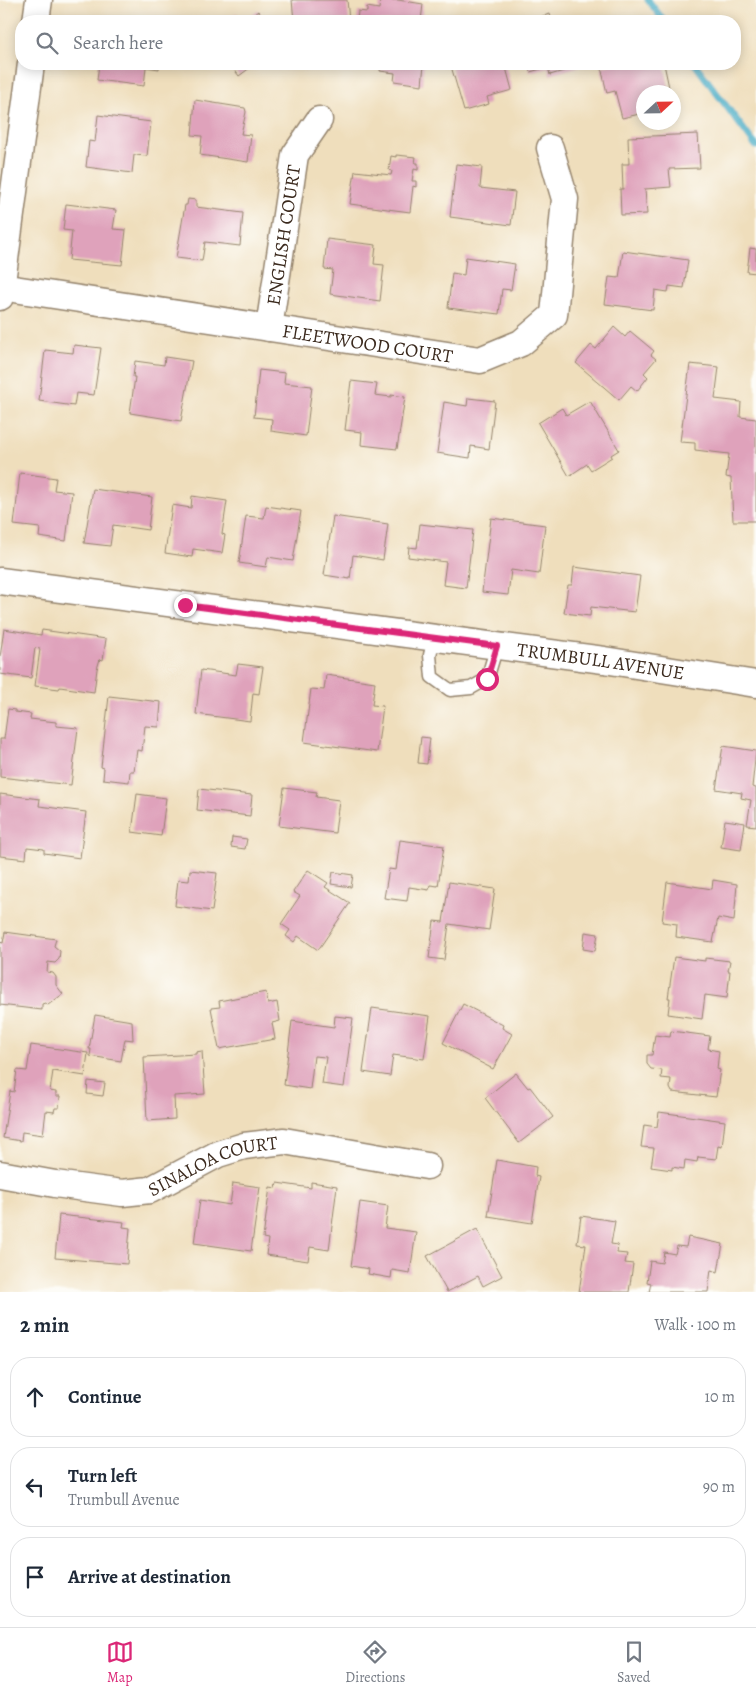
<!DOCTYPE html>
<meta charset="utf-8">
<style>
body{margin:0;font-family:Alegreya,serif;background:#f2f2f3;color:#1f2937}
.compass{position:absolute;left:636px;top:85px;width:45px;height:45px;border-radius:50%;background:#fff;box-shadow:0 2px 12px #0003;rotate:68deg}
.stop{position:absolute;width:15px;height:15px;margin:-11px;border:4px solid #db2777;border-radius:50%;background:#fff}
.stop.end{background:#db2777;border-color:#fff;box-shadow:0 1px 5px #0008}
.list{margin:0;padding:0;list-style:none}
h2{display:flex;justify-content:space-between;align-items:center;height:65px;margin:0;padding:0 20px;font-size:21px}
h2 small{font-size:16px;font-weight:400;color:#747a83}
.list li{display:grid;grid-template-columns:32px 1fr auto;gap:15px;align-items:center;box-sizing:border-box;height:80px;margin:0 10px 10px;padding:0 10px;border:1px solid #e0e1e3;border-radius:20px}
.list b{display:block;font-size:19px;white-space:nowrap}
.list p{margin:0;font-size:16px;white-space:nowrap;color:#747a83}
.list em{font-size:16px;font-style:normal;color:#747a83}
.icon{flex:none;width:28px;height:28px;fill:none;stroke:currentColor;stroke-width:2;stroke-linecap:round;stroke-linejoin:round}
.map{position:relative;flex:none;width:756px;height:1292px;overflow:hidden}
.search{position:absolute;background:#fff;box-shadow:0 2px 12px #0003;left:15px;right:15px;top:15px;height:55px;display:flex;align-items:center;gap:12px;box-sizing:border-box;padding:0 18px;border-radius:20px;color:#747a83;font-size:19px}
.sheet{height:335px;background:#fff}
nav{display:flex;justify-content:space-around;align-items:center;box-sizing:border-box;height:70px;border-top:1px solid #e0e1e3;background:#fff;font-size:14px;color:#747a83}
nav a{display:grid;justify-items:center;gap:2px}
nav .on{color:#db2777}
.map>svg:first-child{display:block}
.lines{fill:none;stroke-linecap:round;stroke-linejoin:round}
.stream{stroke:#44aac4;stroke-width:7}
.building{fill:#dfa2bb}
.lane-casing{stroke:#95846d;stroke-width:15}
.street-casing{stroke:#95846d;stroke-width:29}
.lane{stroke:#fff;stroke-width:12}
.street{stroke:#fff;stroke-width:26}
.route{stroke:#db2777;stroke-width:6}
.labels{text-anchor:middle;stroke-width:4;stroke-linejoin:round;paint-order:stroke}
.street-label{font-size:19px;fill:#3b2a1e;stroke:#fdfcf7}
</style>
<div class="map">
<svg width="756" height="1292" viewBox="0 0 756 1292">
<rect width="100%" height="100%" fill="#fdfcf7"/>
<filter id="ink" filterUnits="userSpaceOnUse"><feTurbulence type="fractalNoise" baseFrequency=".02" numOctaves="2"/><feDisplacementMap in="SourceGraphic" scale="10" xChannelSelector="R" yChannelSelector="G"/><feConvolveMatrix kernelMatrix="1 2 1 2 8 2 1 2 1" color-interpolation-filters="sRGB"/></filter>
<filter id="wash" filterUnits="userSpaceOnUse"><feTurbulence type="fractalNoise" baseFrequency=".0096" numOctaves="4" result="noise"/><feDisplacementMap in="SourceGraphic" scale="20" xChannelSelector="R" yChannelSelector="G"/><feGaussianBlur stdDeviation="1.12" result="paint"/><feColorMatrix in="noise" values="0 0 0 0 0 0 0 0 0 0 0 0 0 0 0 0 0 1.4 0 .05"/><feComposite in="paint" operator="in"/></filter>
<g filter="url(#wash)">
<rect width="100%" height="100%" fill="#efdebc"/>
<g class="lines">
<!-- stream -->
<path class="stream" d="M 648,0 L 664,21
M 695,64 L 756,146"/>
</g>
<g id="blocks">
<!-- building -->
<path class="building" d="M 292,0 L 347,0 L 349,20 L 294,21 Z
M 380,0 L 398,0 L 423,4 L 421,21 L 357,21 L 358,11 L 367,12 L 367,7 L 379,9 Z
M 258,11 L 266,21 L 245,21 Z
M 236,13 L 242,21 L 225,21 Z
M 550,14 L 552,21 L 526,21 Z
M 99,64 L 159,64 L 159,69 L 146,67 L 144,86 L 97,80 Z
M 230,64 L 255,64 L 239,76 Z
M 381,64 L 424,64 L 422,85 L 394,81 L 395,73 L 380,71 Z
M 458,64 L 505,64 L 512,90 L 487,97 L 489,104 L 464,111 L 451,66 Z
M 528,64 L 587,64 L 550,75 L 548,67 L 530,72 Z
M 614,64 L 664,64 L 670,92 L 644,92 L 644,113 L 622,118 L 615,91 L 607,93 L 601,67 Z
M 195,100 L 245,108 L 246,112 L 241,134 L 251,135 L 248,162 L 200,155 L 202,136 L 192,135 Z
M 98,115 L 151,122 L 147,156 L 134,155 L 132,173 L 86,167 L 89,141 L 95,142 Z
M 698,134 L 700,168 L 669,169 L 671,187 L 645,189 L 647,214 L 621,215 L 620,189 L 623,189 L 622,164 L 629,164 L 628,137 Z
M 396,155 L 416,157 L 415,163 L 418,163 L 418,170 L 414,169 L 412,181 L 416,181 L 416,187 L 413,186 L 410,212 L 350,204 L 355,171 L 391,175 L 392,171 L 389,170 L 391,156 L 396,157 Z
M 456,164 L 482,167 L 480,188 L 515,192 L 511,225 L 450,217 Z
M 188,199 L 196,200 L 196,207 L 243,213 L 240,246 L 205,242 L 202,261 L 176,258 L 185,205 L 187,205 Z
M 66,204 L 116,210 L 113,229 L 126,230 L 122,265 L 69,260 L 72,231 L 63,230 Z
M 327,239 L 376,245 L 374,264 L 384,265 L 380,301 L 330,294 L 333,270 L 324,269 Z
M 750,248 L 756,249 L 756,273 L 747,272 Z
M 623,251 L 688,260 L 684,288 L 669,286 L 668,292 L 655,290 L 653,310 L 605,304 L 609,277 L 619,278 Z
M 466,257 L 515,264 L 511,290 L 502,289 L 499,314 L 448,308 L 452,273 L 464,275 Z
M 614,327 L 625,337 L 630,331 L 654,351 L 651,355 L 656,359 L 644,373 L 648,377 L 637,391 L 631,386 L 619,400 L 576,363 L 591,345 L 596,349 Z
M 74,345 L 101,348 L 94,395 L 76,393 L 74,406 L 39,401 L 45,350 L 73,353 Z
M 165,357 L 192,361 L 181,421 L 130,413 L 135,377 L 133,377 L 135,361 L 164,365 Z
M 690,364 L 719,367 L 715,399 L 741,402 L 740,417 L 756,419 L 756,521 L 733,521 L 731,478 L 726,477 L 729,454 L 695,450 L 695,443 L 680,442 Z
M 259,370 L 285,373 L 284,383 L 312,386 L 306,436 L 271,431 L 272,419 L 254,417 Z
M 351,381 L 377,384 L 375,395 L 391,397 L 391,395 L 405,397 L 397,449 L 361,445 L 362,432 L 345,430 Z
M 468,398 L 495,401 L 489,449 L 471,446 L 470,458 L 437,453 L 444,402 L 467,406 Z
M 590,401 L 619,450 L 611,455 L 612,457 L 591,470 L 587,464 L 569,476 L 538,423 L 562,408 L 566,415 Z
M 20,473 L 56,478 L 54,490 L 72,492 L 66,541 L 39,537 L 40,528 L 14,525 Z
M 93,489 L 152,497 L 148,530 L 113,525 L 110,546 L 84,543 Z
M 192,496 L 227,501 L 222,534 L 225,535 L 222,553 L 193,549 L 192,557 L 165,553 L 172,505 L 191,508 Z
M 266,506 L 301,511 L 293,561 L 268,557 L 266,567 L 239,563 L 246,516 L 264,518 Z
M 333,516 L 388,524 L 383,560 L 353,555 L 350,579 L 324,575 Z
M 491,518 L 545,525 L 539,574 L 511,570 L 508,595 L 482,592 Z
M 420,524 L 473,530 L 466,588 L 443,585 L 446,562 L 408,557 L 409,547 L 417,548 Z
M 574,567 L 640,576 L 635,612 L 591,607 L 590,616 L 564,613 L 568,585 L 572,585 Z
M 4,629 L 41,635 L 42,630 L 106,639 L 103,660 L 100,659 L 97,669 L 94,692 L 60,687 L 59,689 L 35,686 L 40,649 L 35,648 L 31,678 L 0,674 L 0,657 Z
M 238,664 L 263,667 L 259,694 L 253,693 L 250,721 L 196,714 L 201,670 L 236,675 Z
M 326,675 L 375,682 L 372,705 L 383,706 L 377,752 L 304,742 L 311,689 L 324,690 Z
M 109,696 L 161,702 L 159,727 L 145,726 L 142,751 L 137,750 L 134,771 L 130,771 L 129,782 L 103,779 L 104,768 L 101,767 Z
M 8,709 L 15,710 L 15,712 L 31,714 L 30,719 L 56,722 L 56,726 L 78,728 L 71,785 L 0,777 L 0,739 L 4,739 Z
M 421,737 L 430,738 L 427,764 L 418,763 Z
M 723,746 L 756,751 L 752,787 L 756,788 L 756,826 L 747,825 L 751,800 L 741,798 L 742,793 L 716,789 Z
M 284,788 L 317,792 L 316,797 L 339,800 L 335,833 L 279,826 Z
M 199,789 L 252,795 L 250,816 L 197,810 Z
M 0,794 L 40,799 L 39,806 L 86,812 L 80,858 L 44,853 L 44,849 L 27,847 L 26,859 L 0,856 Z
M 137,794 L 166,798 L 161,836 L 132,832 Z
M 725,820 L 745,823 L 741,850 L 721,847 Z
M 232,837 L 247,839 L 245,849 L 231,847 Z
M 400,840 L 444,846 L 438,886 L 430,885 L 429,890 L 409,887 L 407,901 L 384,898 L 389,869 L 396,870 Z
M 190,870 L 217,873 L 212,911 L 175,906 L 178,880 L 189,881 Z
M 308,870 L 328,883 L 325,887 L 350,903 L 318,950 L 298,936 L 294,942 L 286,936 L 290,930 L 281,924 L 300,896 L 293,892 Z
M 333,872 L 353,875 L 351,887 L 331,884 Z
M 713,880 L 737,884 L 734,921 L 718,918 L 713,942 L 676,937 L 677,924 L 662,922 L 667,882 L 712,889 Z
M 449,882 L 495,889 L 489,930 L 449,924 L 444,960 L 429,958 L 434,921 L 443,922 Z
M 5,932 L 56,939 L 54,946 L 60,951 L 59,959 L 55,963 L 48,962 L 47,972 L 53,973 L 56,977 L 56,985 L 63,994 L 48,1005 L 45,1003 L 42,1004 L 42,1010 L 0,1005 L 0,942 L 3,943 Z
M 585,932 L 598,934 L 595,951 L 583,949 Z
M 674,957 L 705,961 L 705,958 L 730,961 L 728,971 L 730,971 L 727,998 L 705,995 L 702,1019 L 668,1014 L 670,998 L 668,998 Z
M 266,992 L 268,1004 L 277,1002 L 280,1021 L 272,1023 L 275,1039 L 219,1049 L 211,1008 L 220,1007 L 219,1001 Z
M 463,1004 L 503,1025 L 502,1028 L 512,1034 L 493,1069 L 443,1043 Z
M 372,1008 L 430,1016 L 424,1059 L 393,1055 L 390,1076 L 363,1072 Z
M 95,1015 L 132,1021 L 133,1040 L 125,1039 L 121,1061 L 90,1056 L 91,1049 L 89,1049 Z
M 335,1016 L 353,1018 L 344,1087 L 322,1084 L 326,1057 L 314,1056 L 310,1089 L 284,1085 L 292,1021 L 334,1027 Z
M 671,1031 L 710,1036 L 708,1049 L 719,1051 L 717,1069 L 720,1070 L 716,1097 L 672,1092 L 670,1088 L 671,1079 L 661,1078 L 662,1070 L 651,1069 L 647,1064 L 647,1055 L 652,1055 L 655,1035 L 670,1037 Z
M 31,1045 L 88,1053 L 85,1076 L 53,1071 L 50,1091 L 56,1092 L 56,1096 L 60,1096 L 59,1108 L 55,1108 L 54,1112 L 46,1111 L 43,1135 L 22,1132 L 21,1141 L 3,1138 L 10,1091 L 14,1092 L 17,1070 L 27,1071 Z
M 202,1051 L 205,1094 L 174,1096 L 175,1119 L 147,1121 L 144,1057 L 196,1054 L 196,1052 Z
M 516,1073 L 528,1088 L 530,1087 L 553,1117 L 519,1143 L 485,1098 Z
M 88,1081 L 105,1083 L 103,1096 L 87,1094 Z
M 659,1112 L 725,1121 L 722,1147 L 718,1146 L 716,1159 L 698,1157 L 697,1162 L 685,1160 L 684,1169 L 672,1167 L 672,1170 L 651,1167 L 654,1148 L 641,1147 L 644,1125 L 657,1127 Z
M 497,1160 L 536,1167 L 535,1176 L 539,1177 L 532,1223 L 488,1216 Z
M 311,1182 L 337,1186 L 329,1250 L 310,1247 L 308,1261 L 266,1255 L 268,1239 L 263,1238 L 270,1187 L 276,1188 L 277,1183 L 311,1188 Z
M 233,1183 L 260,1187 L 251,1251 L 194,1243 L 200,1200 L 230,1205 Z
M 360,1202 L 388,1206 L 385,1228 L 416,1232 L 410,1273 L 392,1270 L 391,1278 L 368,1274 L 369,1269 L 351,1266 Z
M 59,1215 L 124,1222 L 123,1227 L 130,1228 L 127,1264 L 55,1258 Z
M 581,1216 L 615,1221 L 611,1244 L 618,1245 L 617,1253 L 627,1254 L 625,1263 L 633,1264 L 629,1292 L 579,1292 L 586,1245 L 577,1244 Z
M 477,1229 L 502,1276 L 483,1286 L 478,1276 L 447,1292 L 427,1256 Z
M 688,1237 L 723,1244 L 718,1272 L 711,1270 L 708,1292 L 649,1292 L 651,1283 L 647,1282 L 650,1261 L 662,1263 L 664,1252 L 675,1254 L 677,1246 L 686,1247 Z"/>
</g>
</g>
<g filter="url(#ink)">
<use href="#blocks" fill-opacity="0" stroke="#95846d" stroke-width="1"/>
<g class="lines">
<defs>
<path id="lane" d="M 434,638 L 430,655 L 432,677 L 450,690 L 471,688 L 487,679 L 497,646"/>
<g id="street">
<path d="M 36,21 L 39,0"/>
<path id="s1" d="M 1,287 L 480,360 L 521,343 L 554,315 L 565,199 L 550,148"/>
<path d="M 0,297 L 31,64"/>
<path id="s2" d="M 269,328 L 295,155 L 319,120"/>
<path id="s3" d="M 0,581 L 604,660 L 756,684"/>
<path id="s4" d="M 0,1174 L 55,1184 L 122,1193 L 150,1190 L 218,1154 L 244,1146 L 284,1141 L 427,1166"/>
</g>
</defs>
<!-- lane casing -->
<use href="#lane" class="lane-casing"/>
<!-- street casing -->
<use href="#street" class="street-casing"/>
<!-- lane -->
<use href="#lane" class="lane"/>
<!-- street -->
<use href="#street" class="street"/>
</g>
</g>
<g class="lines" filter="url(#ink)">
<!-- route -->
<path class="route" d="M 185,605 L 497,646 L 487,679"/>
</g>
<g class="labels">
<!-- street labels -->
<g class="street-label">
<text dy="7" stroke="none"><textPath href="#s2" startOffset="94">ENGLISH COURT</textPath></text>
<text dy="7" stroke="none"><textPath href="#s1" startOffset="371">FLEETWOOD COURT</textPath></text>
<text dy="7" stroke="none"><textPath href="#s3" startOffset="606">TRUMBULL AVENUE</textPath></text>
<text dy="7" stroke="none"><textPath href="#s4" startOffset="220">SINALOA COURT</textPath></text>
</g>
</g>
</svg>
<svg class="compass" viewBox="-18 -18 36 36"><path d="M0-13l5 13h-10z" fill="#e53935"/><path d="M0 13l5-13h-10z" fill="#747a83"/></svg>
<div class="stop" style="left:487px;top:679px"></div>
<div class="stop end" style="left:185px;top:605px"></div>
<div class="search"><svg class="icon" aria-label="search" viewBox="0 0 24 24"><circle cx="10" cy="10" r="6"/><path d="M15 15l6 6"/></svg>Search here</div>
</div>
<section class="sheet">
<h2>2 min<small>Walk · 100 m</small></h2>
<ul class="list">
<li><svg class="icon" aria-label="ahead" viewBox="0 0 24 24"><path d="M12 20V5M6 11l6-6 6 6"/></svg><div><b>Continue</b></div><em>10 m</em></li>
<li><svg class="icon" aria-label="left" viewBox="0 0 24 24"><path d="M17 20v-9H6M10 6l-5 5 5 5"/></svg><div><b>Turn left</b><p>Trumbull Avenue</p></div><em>90 m</em></li>
<li><svg class="icon" aria-label="arrive" viewBox="0 0 24 24"><path d="M6 21V4h12l-3 4 3 4H6"/></svg><div><b>Arrive at destination</b></div></li>
</ul>
</section>
<nav>
<a class="on"><svg class="icon" aria-label="map" viewBox="0 0 24 24"><path d="M3 6l6-2 6 2 6-2v14l-6 2-6-2-6 2zM9 4v14M15 6v14"/></svg>Map</a>
<a><svg class="icon" aria-label="directions" viewBox="0 0 24 24"><path d="M12 3l9 9-9 9-9-9zM9 14v-3h6M13 9l2 2-2 2"/></svg>Directions</a>
<a><svg class="icon" aria-label="saved" viewBox="0 0 24 24"><path d="M7 4h10v16l-5-4-5 4z"/></svg>Saved</a>
</nav>
